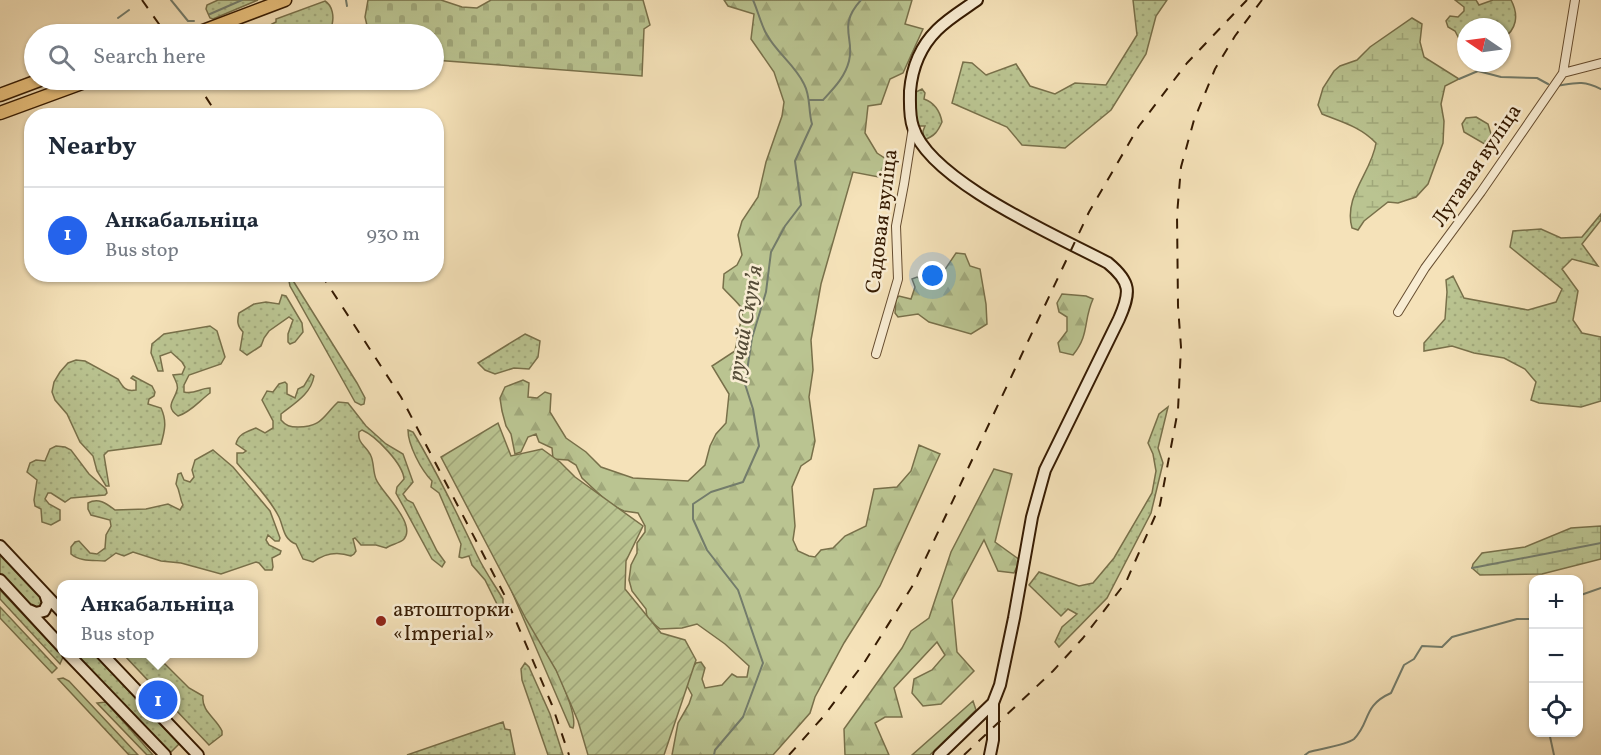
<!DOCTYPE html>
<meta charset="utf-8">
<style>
body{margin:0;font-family:Vollkorn,serif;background:#f2f2f3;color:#1f2937}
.controls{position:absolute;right:18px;bottom:18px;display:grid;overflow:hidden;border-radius:12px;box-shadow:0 2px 4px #0004}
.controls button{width:54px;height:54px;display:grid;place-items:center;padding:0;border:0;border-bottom:2px solid #e0e1e3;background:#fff;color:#1f2937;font:30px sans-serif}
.compass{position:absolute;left:1457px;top:18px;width:54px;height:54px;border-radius:50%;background:#fff;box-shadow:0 2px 4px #0004;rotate:283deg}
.you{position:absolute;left:933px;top:276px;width:21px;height:21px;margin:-15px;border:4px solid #fff;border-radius:50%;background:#1a73e8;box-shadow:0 0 0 9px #1a73e833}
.badge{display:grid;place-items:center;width:39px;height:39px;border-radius:50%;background:#2563eb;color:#fff;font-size:20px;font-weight:700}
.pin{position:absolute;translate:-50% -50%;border:3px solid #fff;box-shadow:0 2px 6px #0006}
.popup{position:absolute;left:57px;top:580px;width:201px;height:78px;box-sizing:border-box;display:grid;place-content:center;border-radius:12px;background:#fff;filter:drop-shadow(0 2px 4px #0005);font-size:20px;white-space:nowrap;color:#747a83}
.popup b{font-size:22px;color:#1f2937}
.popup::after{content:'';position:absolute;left:50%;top:100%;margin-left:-12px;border:12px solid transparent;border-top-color:#fff}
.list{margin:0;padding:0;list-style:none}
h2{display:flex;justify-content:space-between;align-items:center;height:78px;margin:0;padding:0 24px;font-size:26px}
h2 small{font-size:20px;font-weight:400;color:#747a83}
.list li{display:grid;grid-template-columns:39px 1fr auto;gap:18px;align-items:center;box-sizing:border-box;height:96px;padding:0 24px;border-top:2px solid #e0e1e3}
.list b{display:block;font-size:22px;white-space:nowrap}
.list p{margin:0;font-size:20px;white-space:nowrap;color:#747a83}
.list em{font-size:20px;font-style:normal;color:#747a83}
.icon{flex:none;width:33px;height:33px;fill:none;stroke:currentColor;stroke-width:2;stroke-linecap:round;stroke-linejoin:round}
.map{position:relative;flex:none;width:1601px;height:755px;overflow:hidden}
.search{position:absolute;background:#fff;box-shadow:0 2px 4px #0004;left:24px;top:24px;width:420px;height:66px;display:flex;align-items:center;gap:15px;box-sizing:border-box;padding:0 21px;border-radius:33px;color:#747a83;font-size:22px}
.panel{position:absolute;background:#fff;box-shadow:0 2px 4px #0004;left:24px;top:108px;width:420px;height:174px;border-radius:24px}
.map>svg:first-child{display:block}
.grass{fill:url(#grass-dots);stroke:#78704a;stroke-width:1.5}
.forest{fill:url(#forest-firs);stroke:#78704a;stroke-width:1.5}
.wetland{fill:url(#wetland-marsh);stroke:#78704a;stroke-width:1.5}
.cemetery{fill:url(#cemetery-stones);stroke:#78704a;stroke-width:1.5}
.garden{fill:url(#garden-furrows);stroke:#78704a;stroke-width:1.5}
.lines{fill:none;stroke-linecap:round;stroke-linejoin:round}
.stream{stroke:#737c6b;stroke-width:2}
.street-casing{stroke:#664d30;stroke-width:10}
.secondary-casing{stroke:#361b02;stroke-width:14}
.primary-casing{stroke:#361b02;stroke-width:15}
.street{stroke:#f8ecd2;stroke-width:8}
.secondary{stroke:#f8ecd2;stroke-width:10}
.primary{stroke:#eac17c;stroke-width:12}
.rail{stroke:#361b02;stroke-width:2;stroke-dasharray:10 10;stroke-linecap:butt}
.poi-dot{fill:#8f2418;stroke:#f8ecd2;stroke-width:2}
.labels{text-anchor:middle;stroke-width:5;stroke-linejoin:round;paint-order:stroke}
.street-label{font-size:21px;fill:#361b02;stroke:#f8ecd2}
.poi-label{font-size:21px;fill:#361b02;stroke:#f8ecd2;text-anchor:start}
.water-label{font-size:22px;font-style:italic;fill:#554c37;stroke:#f8ecd2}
</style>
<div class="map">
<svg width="1601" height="755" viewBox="0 0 1601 755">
<defs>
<pattern id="grass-dots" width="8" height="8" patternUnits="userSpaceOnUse" patternTransform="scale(1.5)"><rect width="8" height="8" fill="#bac491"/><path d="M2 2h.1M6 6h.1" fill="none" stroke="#a0a87b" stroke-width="1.8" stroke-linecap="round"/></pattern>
<pattern id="forest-firs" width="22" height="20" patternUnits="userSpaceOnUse" patternTransform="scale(1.5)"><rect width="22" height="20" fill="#bac491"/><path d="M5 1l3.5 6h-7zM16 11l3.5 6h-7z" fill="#a0a87b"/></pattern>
<pattern id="wetland-marsh" width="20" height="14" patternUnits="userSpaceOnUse" patternTransform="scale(1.5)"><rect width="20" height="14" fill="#bac491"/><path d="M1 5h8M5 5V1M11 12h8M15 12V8" fill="none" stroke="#a0a87b"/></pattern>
<pattern id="cemetery-stones" width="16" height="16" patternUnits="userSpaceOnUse" patternTransform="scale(1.5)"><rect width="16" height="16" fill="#bac491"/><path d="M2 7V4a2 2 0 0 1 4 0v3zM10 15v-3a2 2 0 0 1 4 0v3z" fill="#a0a87b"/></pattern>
<pattern id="garden-furrows" width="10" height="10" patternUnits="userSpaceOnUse" patternTransform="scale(1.5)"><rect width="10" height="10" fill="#bac491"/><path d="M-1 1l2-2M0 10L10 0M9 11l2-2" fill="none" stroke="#a0a87b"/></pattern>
</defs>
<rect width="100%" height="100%" fill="#f5e2b9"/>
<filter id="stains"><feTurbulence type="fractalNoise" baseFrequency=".00333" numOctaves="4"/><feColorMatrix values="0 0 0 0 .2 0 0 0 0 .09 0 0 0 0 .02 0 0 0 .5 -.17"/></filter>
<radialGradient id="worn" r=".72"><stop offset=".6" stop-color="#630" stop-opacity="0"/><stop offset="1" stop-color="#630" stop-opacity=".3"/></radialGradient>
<!-- grass -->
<path class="grass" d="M 218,0 L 258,0 L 213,19 L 210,18 L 206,9 L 207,5 Z
M 1133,0 L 1167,0 L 1156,16 L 1146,54 L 1111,110 L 1065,148 L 1022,145 L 1007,127 L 952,103 L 963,62 L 972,63 L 986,75 L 1016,64 L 1030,86 L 1055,94 L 1075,83 L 1106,85 L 1137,35 Z
M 1455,0 L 1476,0 L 1479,5 L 1493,0 L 1511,0 C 1519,15 1517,30 1502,39 L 1502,27 L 1466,27 L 1465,50 L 1455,31 L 1448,27 L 1446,21 L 1450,16 L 1458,17 L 1464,11 L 1464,7 Z
M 325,1 C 333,6 334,17 332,25 C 322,35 303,35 290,34 L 288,32 L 281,34 L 272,24 L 276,22 L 276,19 Z
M 922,89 L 925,93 L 924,99 C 935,103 940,111 942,122 C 938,131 935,136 924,140 L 923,131 L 925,126 L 919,126 C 913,116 915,103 916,92 Z
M 1476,117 L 1488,124 L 1491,134 L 1496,139 L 1496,144 L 1488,146 L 1464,132 L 1462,124 L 1466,118 Z
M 1601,214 L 1601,220 L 1582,244 L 1598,266 L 1572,259 L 1562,269 L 1578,291 L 1573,320 L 1582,333 L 1601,337 L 1601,401 L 1581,407 L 1539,403 L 1531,400 L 1536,382 L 1525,369 L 1504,358 L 1474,353 L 1452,346 L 1424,351 L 1424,343 L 1445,319 L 1447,292 L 1446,280 L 1453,276 L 1464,298 L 1528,310 L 1556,302 L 1562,289 L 1510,247 L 1513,231 L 1541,229 L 1561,238 L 1582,237 Z
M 292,279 L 357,383 L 365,398 L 364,404 L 361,405 L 355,402 L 350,393 L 290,286 L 289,281 Z
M 282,295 L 286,296 L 302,323 L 303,332 L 295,342 L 290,344 L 288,342 L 288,334 L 293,320 L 289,317 L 269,331 L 264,338 L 261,346 L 247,355 L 240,350 L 243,332 C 237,326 237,321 239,313 L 254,304 L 266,302 L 279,304 Z
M 210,326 L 217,331 L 225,357 L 221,364 L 189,375 L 184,385 L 184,392 C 194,395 200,388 210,388 L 210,393 C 199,401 191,412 178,416 C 164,406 175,400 177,390 C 179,385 175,380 173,375 L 182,374 L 185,367 L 182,362 L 171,352 L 160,356 L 163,371 L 158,371 L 151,353 L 152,344 L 164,334 Z
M 525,334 L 540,341 L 538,357 L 529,369 L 514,368 L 495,374 L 485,370 L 478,363 Z
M 76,360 L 85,361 L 118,379 C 123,387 125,392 136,390 L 136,381 L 131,378 L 133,376 L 152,386 L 155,392 L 154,396 L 149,399 L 148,404 L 161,408 C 167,421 165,430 161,444 L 108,451 L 104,455 L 109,486 L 106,486 L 97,471 L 93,456 L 80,442 L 67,414 L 55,400 L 52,392 L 54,382 L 60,372 L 68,363 Z
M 311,374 L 314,376 C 311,394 295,403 281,414 L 281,420 C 286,426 290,427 298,427 C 322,427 323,416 338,402 L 348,403 L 366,426 L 386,444 L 403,454 L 413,482 L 403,494 L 407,500 L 413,503 L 437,551 L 445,562 L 442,567 L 432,559 L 396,493 L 397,487 L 404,479 C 403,464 376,436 362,430 L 359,432 C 357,444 367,446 371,456 C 374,463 373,472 376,479 C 380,491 419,525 403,540 C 399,543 391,545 386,548 L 376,545 L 361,545 L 355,538 L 353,539 L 356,551 L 354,554 L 351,556 C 337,551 325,553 313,562 L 303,559 L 296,544 C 283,539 284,528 279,517 C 269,497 251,480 237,463 L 237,453 L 243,453 L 246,451 L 236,444 C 238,434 246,432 256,428 L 265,433 L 273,428 L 273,421 L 262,400 L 267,391 L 273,392 L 279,384 L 285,382 L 287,384 L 287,394 L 295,398 L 298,389 L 304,386 Z
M 1168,407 L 1158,448 L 1163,463 L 1151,513 L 1107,598 L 1059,647 L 1055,642 L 1062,627 L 1077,614 L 1068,609 L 1061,616 L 1029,585 L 1039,572 L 1079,586 L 1093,583 L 1114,558 L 1152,493 L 1156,471 L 1153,454 L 1148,443 L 1159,414 Z
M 408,430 L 413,432 C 437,472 457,513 477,555 C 484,570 494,584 503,599 L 503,605 L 497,604 L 485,580 L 472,565 L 469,556 L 462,558 L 459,557 L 461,544 L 439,493 L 431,487 L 432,481 C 421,470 408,445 408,430 Z
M 56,446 L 65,447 L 71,450 L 89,474 L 106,489 L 107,493 L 105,495 L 71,498 L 65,502 L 51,493 L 48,493 L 45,499 L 49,504 L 60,510 L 60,520 L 51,525 L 42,522 L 41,509 L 35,506 L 34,500 L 37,480 L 27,472 L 30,463 L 36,460 L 45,461 L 50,449 Z
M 213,450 L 233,467 L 270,511 L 280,538 L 279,541 L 275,541 L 268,535 L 266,540 L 269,545 L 281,551 L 280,554 L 272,558 L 273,567 L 272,570 L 265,570 L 259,563 L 256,562 L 221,574 L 181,563 L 161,561 L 133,552 L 124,556 L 116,553 L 105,561 C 94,560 80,562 71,554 L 71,547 L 75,542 L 79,541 L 90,553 L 97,554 L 105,548 L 106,535 L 111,526 L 110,520 L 91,515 L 88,509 L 88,503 C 99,497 107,504 115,510 L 146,509 L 168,504 L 180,510 L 183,505 C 179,497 181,493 176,484 L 178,474 L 181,473 L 184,480 L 190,482 L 194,477 L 192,470 L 195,460 Z
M 0,553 L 43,598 L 42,609 L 34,609 L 0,575 Z
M 0,590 L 63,657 L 60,664 L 0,599 Z
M 0,607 L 57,668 L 52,673 L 0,618 Z
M 74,654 L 94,654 L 179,744 L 169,754 Z
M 148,654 L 165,664 L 189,688 L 203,696 C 201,711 216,718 222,731 L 222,735 L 209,745 L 125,656 Z
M 525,663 L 529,667 L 550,714 L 563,755 L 548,755 L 522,680 L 521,669 Z
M 63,678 L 69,681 L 138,755 L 129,755 L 58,679 Z
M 106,702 L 153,755 L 147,755 L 97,703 Z
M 503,722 L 505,729 L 510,730 L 515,755 L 407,755 Z"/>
<!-- forest -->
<path class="forest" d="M 724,0 L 912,0 L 905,24 L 923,29 L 903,73 L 890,79 L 881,104 L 868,106 L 865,133 L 877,153 L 886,159 L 890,173 L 884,178 L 853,172 L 821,284 L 811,340 L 813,370 L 809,397 L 815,441 L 811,459 L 801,466 L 792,487 L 795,526 L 793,540 L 798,551 L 809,556 L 815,557 L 821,550 L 833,548 L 845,536 L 866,526 L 874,489 L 897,487 L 911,471 L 919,445 L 940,454 L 880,586 L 844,643 L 815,697 L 810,713 L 773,755 L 672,755 L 678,723 L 689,704 L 692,695 L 685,682 L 687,675 L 696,663 L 701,662 L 705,668 L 702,679 L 705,688 L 722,685 L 732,674 L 737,677 L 747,677 L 749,666 L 725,644 L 697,624 L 682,628 L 660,629 L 647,618 L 646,609 L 632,591 L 629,580 L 631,565 L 637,553 L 637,543 L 645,532 L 645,526 L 638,513 L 624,511 L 611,505 L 582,478 L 576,465 L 568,460 L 553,459 L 552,448 L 539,442 L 536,434 L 528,437 L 521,452 L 515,454 L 511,434 L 506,426 L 502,411 L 500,398 L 505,387 L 523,380 L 529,383 L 528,397 L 537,398 L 545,392 L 551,394 L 550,412 L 566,438 L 586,452 L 601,467 L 633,478 L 688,481 L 705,465 L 710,446 L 716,434 L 726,423 L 729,394 L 712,366 L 735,351 L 743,310 C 737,301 730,296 723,288 L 724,274 L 737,265 L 742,255 L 738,235 L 742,221 L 758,197 L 766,162 L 782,116 L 784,102 L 774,72 L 751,39 L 754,14 L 728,6 Z
M 956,253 L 965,254 L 970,266 L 980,269 L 986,304 L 987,324 L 971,334 L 929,322 L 918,314 L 898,317 L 895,313 L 896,299 L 899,296 L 911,299 L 915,287 L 912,279 L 917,277 L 924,282 L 936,283 Z
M 1062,294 L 1086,296 L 1093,299 C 1083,321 1090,334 1073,355 L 1060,352 L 1058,343 L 1067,331 L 1067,317 L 1059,312 L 1057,303 Z
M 994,469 L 1012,474 L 995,542 L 1020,560 L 1014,573 L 998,571 L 984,540 L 952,600 L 957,652 L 974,671 L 941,704 L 923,706 L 912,693 L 914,679 L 932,670 L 945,655 L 937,642 L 894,688 L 902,717 L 885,717 L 875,723 L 889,755 L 845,755 L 844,729 L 902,648 L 911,631 L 929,618 L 951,552 Z
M 515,589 C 527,613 581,707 573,728 L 570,727 L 512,592 Z
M 973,701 L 976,710 L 930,755 L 912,755 Z"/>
<!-- wetland -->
<path class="wetland" d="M 1412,18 L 1422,24 L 1420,42 L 1424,57 L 1459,79 L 1445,86 L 1441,104 L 1444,121 L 1443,143 L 1428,184 L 1416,197 L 1398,203 L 1388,202 L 1364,221 L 1358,230 L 1352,228 C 1343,196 1372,172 1376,143 C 1361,127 1342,122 1322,114 L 1318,105 L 1323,88 L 1334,71 L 1340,66 L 1357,60 L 1370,47 Z
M 1601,526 L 1601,559 L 1542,574 L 1480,575 L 1472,568 L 1473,564 L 1482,553 L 1525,547 L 1571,528 Z"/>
<!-- cemetery -->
<path class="cemetery" d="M 368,0 L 441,0 L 462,7 L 477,8 L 491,0 L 643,0 L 650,25 L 644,29 L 642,76 L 434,60 L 434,34 L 369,34 L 365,17 Z"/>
<!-- garden -->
<path class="garden" d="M 498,423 L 511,456 L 542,449 L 560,462 L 575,477 L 643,526 L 626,561 L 625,589 L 661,633 L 685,640 L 696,660 L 664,755 L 588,755 L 578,721 L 556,670 L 526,619 L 441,457 Z"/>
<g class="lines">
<!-- stream -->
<path class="stream" d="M 171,0 L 188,21 L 194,21
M 346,0 L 347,6
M 210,14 L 242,0
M 118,18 L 129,10
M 1459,79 L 1478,71 L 1501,77 L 1537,78 L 1548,84
M 1556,86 C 1576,83 1582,80 1601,89
M 810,100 L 823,100 C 834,88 845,77 849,61 C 855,38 837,26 861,0
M 1472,568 L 1601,543
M 1578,596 L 1601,588
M 1530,644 L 1534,659
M 1549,732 L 1554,755
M 714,755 L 715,750 L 743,717 L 763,663 L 738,590 L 707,550 L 693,519 L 693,504 L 711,492 L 743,482 L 759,446 L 753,409 L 745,384 L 752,338 L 766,292 L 771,252 L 785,226 L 801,205 L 795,161 L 812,124 C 808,110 811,97 804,84 C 795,65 777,53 767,35 C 761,25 758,11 753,0
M 1305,755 L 1309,752 C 1319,749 1347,745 1354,739 C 1371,722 1362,706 1391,693 L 1404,665 L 1414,659 L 1422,646 L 1442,647 L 1452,637 L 1517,619 L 1534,619"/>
<defs>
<path id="street" d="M 1563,73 L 1575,0
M 1398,312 L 1425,268 L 1481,192 L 1563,73 L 1601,63
M 876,354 L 898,279 L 896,226 L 904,184 L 913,127"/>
<path id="secondary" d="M 977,0 C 963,10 949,18 937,30 C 920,47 912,67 910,91 C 910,103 909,116 913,127 C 929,181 1059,237 1108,263 C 1131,282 1131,292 1119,319 L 1045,470 L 1032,517 L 1014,618 L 1000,685 L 993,703 L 993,740 L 990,755
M 0,546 L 62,612
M 0,580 L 62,647
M 29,610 L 36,613 L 44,611 L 48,603 L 45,594
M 68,654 L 165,755
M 102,654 L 198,755
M 939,755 L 993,703"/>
<path id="primary" d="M 195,34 L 285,0
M 0,95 L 40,80
M 0,113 L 90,80"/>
</defs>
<!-- street casing -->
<use href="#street" class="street-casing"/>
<!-- secondary casing -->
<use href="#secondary" class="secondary-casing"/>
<!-- primary casing -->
<use href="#primary" class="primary-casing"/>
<!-- street -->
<use href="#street" class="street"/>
<!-- secondary -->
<use href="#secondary" class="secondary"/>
<!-- primary -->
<use href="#primary" class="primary"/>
<!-- rail -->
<path class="rail" d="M 142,0 L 166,34
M 195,80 L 218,116
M 321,274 L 401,397 L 506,598 L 552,705 L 569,755
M 789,755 L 823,717 L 864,663 L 913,585 L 1089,212 L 1139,126 L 1187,63 L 1247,0
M 964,755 L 1053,671 L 1083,638 L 1126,582 L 1160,505 L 1178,410 L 1181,347 L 1178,306 L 1177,215 L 1181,167 L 1194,120 L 1215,69 L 1235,36 L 1262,0"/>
</g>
<!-- markers -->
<circle class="poi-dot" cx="381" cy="621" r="6"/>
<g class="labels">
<!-- street labels -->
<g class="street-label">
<text transform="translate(1476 165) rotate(-56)" y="7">Лугавая вуліца</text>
<text transform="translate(881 221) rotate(-83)" y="7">Садовая вуліца</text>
</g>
<!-- poi labels -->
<g class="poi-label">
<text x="393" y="616">автошторки<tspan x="393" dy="24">«Imperial»</tspan></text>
</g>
<!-- water labels -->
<g class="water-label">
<text transform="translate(744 323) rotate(-80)" y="8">ручай Скупʼя</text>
</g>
</g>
<rect width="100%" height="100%" filter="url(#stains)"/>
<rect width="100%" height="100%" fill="url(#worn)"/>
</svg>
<div class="controls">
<button>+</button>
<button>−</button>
<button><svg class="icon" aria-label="locate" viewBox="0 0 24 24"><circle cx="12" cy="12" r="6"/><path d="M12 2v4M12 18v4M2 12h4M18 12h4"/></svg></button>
</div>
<svg class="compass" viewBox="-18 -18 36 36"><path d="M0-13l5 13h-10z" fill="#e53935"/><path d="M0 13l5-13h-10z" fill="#747a83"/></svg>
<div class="you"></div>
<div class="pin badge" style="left:158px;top:700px">1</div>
<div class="popup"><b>Анкабальніца</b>Bus stop</div>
<div class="search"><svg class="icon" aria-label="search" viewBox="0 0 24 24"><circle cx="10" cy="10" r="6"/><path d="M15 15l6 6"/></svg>Search here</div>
<section class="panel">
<h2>Nearby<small></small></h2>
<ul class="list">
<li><span class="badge">1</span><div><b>Анкабальніца</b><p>Bus stop</p></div><em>930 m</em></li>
</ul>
</section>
</div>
